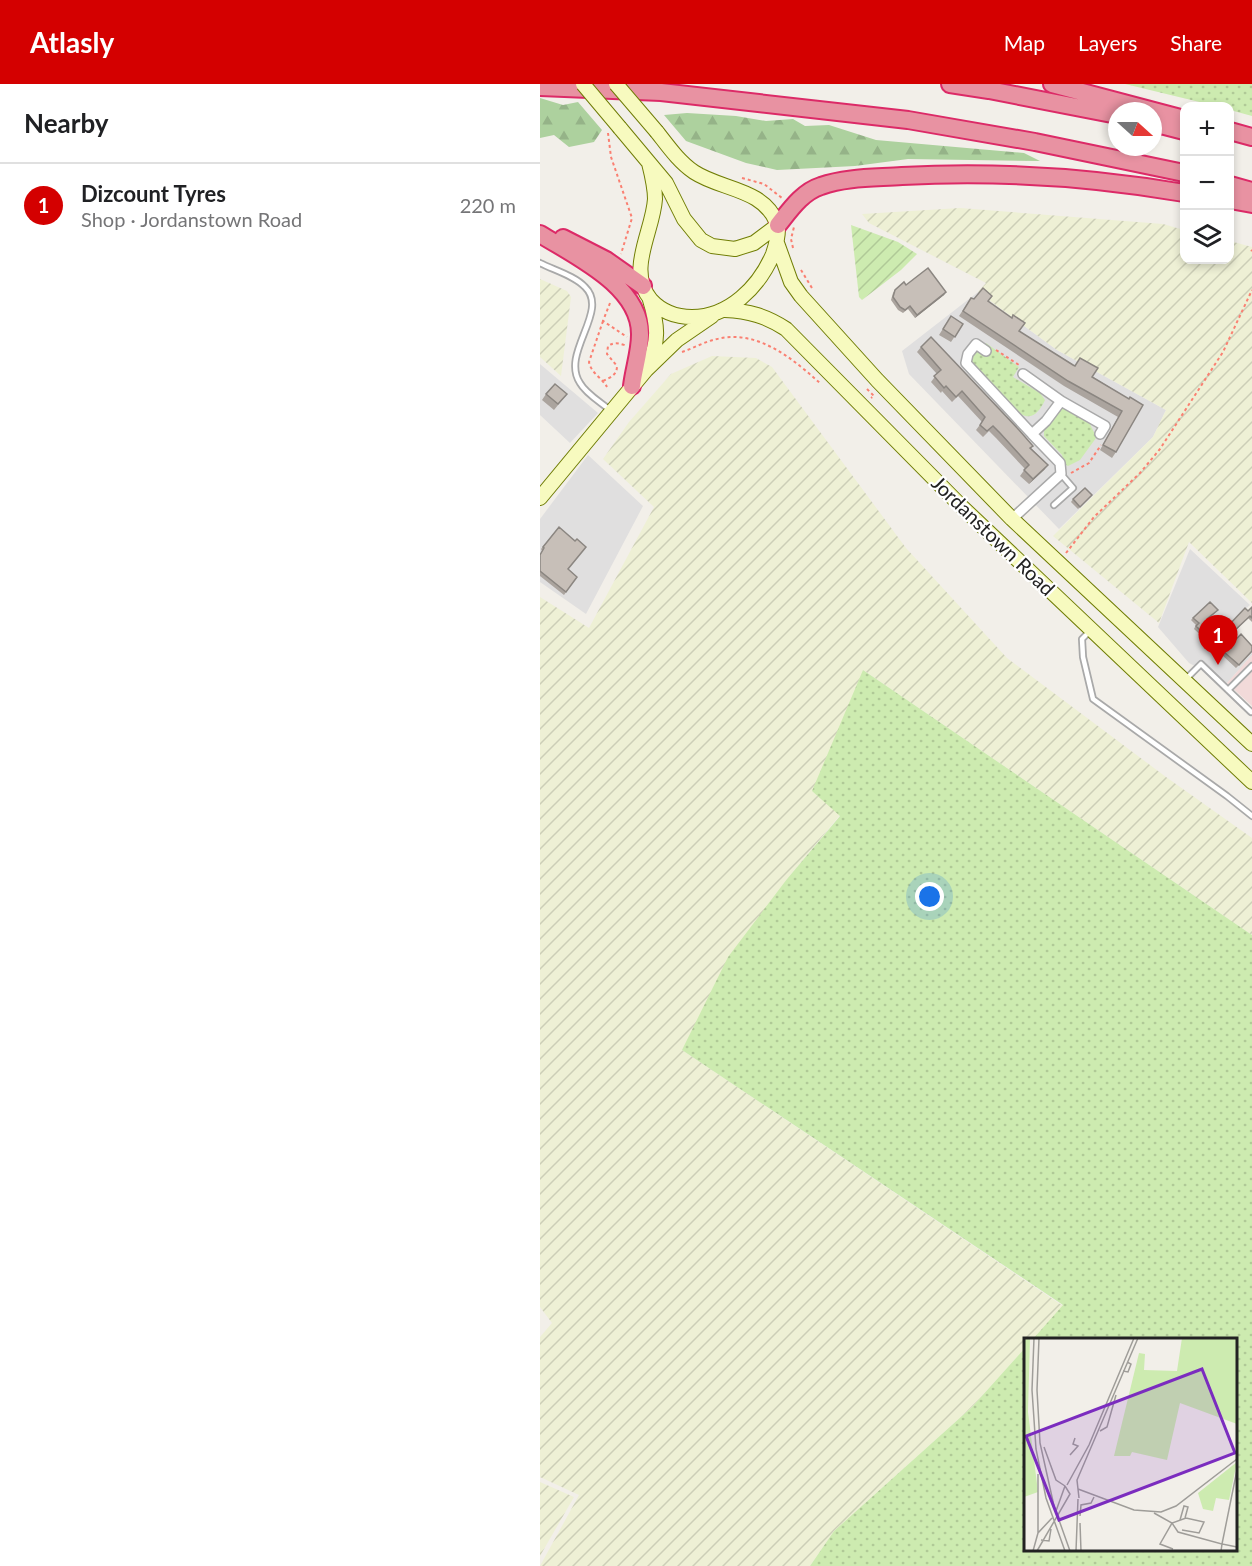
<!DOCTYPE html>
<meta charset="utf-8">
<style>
body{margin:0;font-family:Lato,sans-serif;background:#f6f6f6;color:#202124}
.controls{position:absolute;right:18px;top:18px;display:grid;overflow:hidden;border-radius:12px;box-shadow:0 3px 9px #0003}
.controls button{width:54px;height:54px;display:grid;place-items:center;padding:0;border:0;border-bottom:2px solid #e0e0e0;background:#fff;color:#202124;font:30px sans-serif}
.compass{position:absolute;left:568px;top:18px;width:54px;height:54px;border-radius:50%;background:#fff;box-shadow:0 3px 9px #0003;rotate:111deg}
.you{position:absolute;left:390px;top:813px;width:21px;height:21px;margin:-15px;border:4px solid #fff;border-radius:50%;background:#1a73e8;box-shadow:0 0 0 9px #1a73e833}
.badge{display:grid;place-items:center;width:39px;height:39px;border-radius:50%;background:#d40000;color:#fff;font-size:20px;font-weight:700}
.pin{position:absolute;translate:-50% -50px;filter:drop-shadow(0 2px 3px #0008)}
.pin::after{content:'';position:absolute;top:32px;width:21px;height:18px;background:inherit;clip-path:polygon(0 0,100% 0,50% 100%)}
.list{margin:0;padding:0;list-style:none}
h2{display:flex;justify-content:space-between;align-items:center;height:78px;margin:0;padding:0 24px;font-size:26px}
h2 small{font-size:20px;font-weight:400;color:#757577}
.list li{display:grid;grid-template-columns:39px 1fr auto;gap:18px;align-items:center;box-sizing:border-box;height:84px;padding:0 24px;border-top:2px solid #e0e0e0}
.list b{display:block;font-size:22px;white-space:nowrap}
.list p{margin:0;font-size:20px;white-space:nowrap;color:#757577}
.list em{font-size:20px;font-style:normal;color:#757577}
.icon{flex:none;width:33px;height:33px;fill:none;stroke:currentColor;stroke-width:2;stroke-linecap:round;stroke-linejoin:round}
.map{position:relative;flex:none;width:712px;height:1482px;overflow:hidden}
header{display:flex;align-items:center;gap:36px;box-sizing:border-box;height:84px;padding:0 30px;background:#d40000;color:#fff}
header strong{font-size:28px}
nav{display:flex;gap:33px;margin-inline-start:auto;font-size:21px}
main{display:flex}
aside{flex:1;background:#fff}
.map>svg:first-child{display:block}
.residential{fill:#e0dfdf}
.commercial{fill:#f2dad9}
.farmland{fill:url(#farmland-furrows)}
.grass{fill:url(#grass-dots)}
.forest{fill:url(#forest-firs)}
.garden{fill:url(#garden-furrows)}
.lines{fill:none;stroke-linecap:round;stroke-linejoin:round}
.service-casing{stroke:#a9a9a9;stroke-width:8}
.minor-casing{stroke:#a9a9a9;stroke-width:12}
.secondary-casing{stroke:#707d05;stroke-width:16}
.motorway-casing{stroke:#dc2a67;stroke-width:20}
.path{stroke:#fa8072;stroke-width:2;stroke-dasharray:3 3;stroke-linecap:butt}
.service{stroke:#fff;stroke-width:4.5}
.minor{stroke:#fff;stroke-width:9}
.secondary{stroke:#f7fabf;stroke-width:14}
.motorway{stroke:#e892a2;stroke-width:16}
.secondary-bridge-casing{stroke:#707d05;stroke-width:16;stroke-linecap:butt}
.secondary-bridge{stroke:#f7fabf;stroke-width:14}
.wall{fill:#aba49e}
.shaded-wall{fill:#8b8681}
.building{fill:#c7bfb8;stroke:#8b8681;stroke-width:1.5}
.labels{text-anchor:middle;stroke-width:4.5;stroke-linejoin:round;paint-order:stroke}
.street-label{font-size:20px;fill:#222;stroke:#fff}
.inset-road{fill:none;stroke:#9f9d99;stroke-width:1.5}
.view{fill:#7b2cbf;fill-opacity:0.15;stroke:#7b2cbf;stroke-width:3}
.inset-edge{fill:none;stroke:#222;stroke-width:3}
</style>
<header>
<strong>Atlasly</strong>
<nav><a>Map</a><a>Layers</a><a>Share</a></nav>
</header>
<main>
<aside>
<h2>Nearby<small></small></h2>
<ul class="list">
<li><span class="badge">1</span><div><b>Dizcount Tyres</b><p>Shop · Jordanstown Road</p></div><em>220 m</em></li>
</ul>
</aside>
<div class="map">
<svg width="712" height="1482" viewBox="0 0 712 1482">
<defs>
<pattern id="farmland-furrows" width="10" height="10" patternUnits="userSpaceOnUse" patternTransform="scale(1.5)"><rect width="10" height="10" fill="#eef0d5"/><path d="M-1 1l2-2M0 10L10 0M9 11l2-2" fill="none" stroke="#ccceb7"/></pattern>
<pattern id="grass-dots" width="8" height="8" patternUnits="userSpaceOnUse" patternTransform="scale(1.5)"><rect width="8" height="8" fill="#cdebb0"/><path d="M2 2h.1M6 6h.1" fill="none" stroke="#b0c997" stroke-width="1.8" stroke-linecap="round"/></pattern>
<pattern id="forest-firs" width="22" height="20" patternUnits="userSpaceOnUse" patternTransform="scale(1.5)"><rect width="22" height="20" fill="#add19e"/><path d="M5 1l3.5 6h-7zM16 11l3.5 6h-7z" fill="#95b388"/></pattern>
<pattern id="garden-furrows" width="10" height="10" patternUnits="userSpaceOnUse" patternTransform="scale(1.5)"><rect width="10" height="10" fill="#cdebb0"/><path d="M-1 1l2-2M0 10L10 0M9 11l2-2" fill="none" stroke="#b0c997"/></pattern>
</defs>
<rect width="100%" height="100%" fill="#f2efe9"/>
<!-- residential -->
<path class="residential" d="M 438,208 L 517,266 L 626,326 L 613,353 L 519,445 L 369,290 L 362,267 Z
M 0,280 L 58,329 L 30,359 L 0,331 Z
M 48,371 L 103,422 L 46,530 L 0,498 L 0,435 Z
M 650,465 L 710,521 L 685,544 L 712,568 L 712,571 L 687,599 L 649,579 L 618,543 Z"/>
<!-- commercial -->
<path class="commercial" d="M 712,571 L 712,622 L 687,599 Z"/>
<!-- farmland -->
<path class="farmland" d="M 420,124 L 623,140 L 644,146 L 644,176 L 690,176 L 690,157 L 712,163 L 712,519 L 649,458 L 619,539 L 513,452 L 613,353 L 626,326 L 517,266 L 438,208 L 446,199 L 329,139 L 322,130 Z
M 0,195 L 27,207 L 31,213 L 21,292 L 0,273 Z
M 172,272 L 216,274 L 232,283 L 366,464 L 467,574 L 626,693 L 712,754 L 712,851 L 323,586 L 300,731 L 247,795 L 142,966 L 523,1222 L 493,1255 L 485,1256 L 485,1264 L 432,1323 L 294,1447 L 270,1482 L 0,1482 L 39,1411 L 0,1393 L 0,1253 L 12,1239 L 0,1223 L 0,513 L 49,544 L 114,423 L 63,375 L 89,338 L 131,290 Z
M 0,1398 L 34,1413 L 0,1472 Z"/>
<!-- grass -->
<path class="grass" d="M 585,0 L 712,0 L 712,32 L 690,26 L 690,22 L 676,22 Z
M 446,259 L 479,283 L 473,293 L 500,309 L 505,316 C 500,327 492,337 481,330 L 430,276 L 435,266 L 442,267 Z
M 521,323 L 549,338 C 550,340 556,352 556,354 L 540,376 L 528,382 L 524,380 L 522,371 L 504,352 L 504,347 Z
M 323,586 L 712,851 L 712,1482 L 270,1482 L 294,1447 L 432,1323 L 485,1264 L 485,1466 L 696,1466 L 696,1256 L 493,1255 L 523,1221 L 142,966 L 188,873 L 247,795 L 300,732 L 272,707 Z"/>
<!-- forest -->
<path class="forest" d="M 0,14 L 23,21 L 38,18 L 62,46 L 54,58 L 29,63 L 14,51 L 0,54 Z
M 147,29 L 196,32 L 226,37 L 253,35 L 265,42 L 289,41 L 336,56 L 484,69 L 500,77 L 368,75 L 315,82 L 237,86 L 206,79 L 146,57 L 124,31 Z"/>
<!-- garden -->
<path class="garden" d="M 311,141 L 358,158 L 377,170 L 361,186 L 322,216 L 319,213 Z"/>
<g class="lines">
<defs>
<path id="service" d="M 0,179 C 14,186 35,192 45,203 C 70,227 20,269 40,299 C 46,310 62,319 71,327
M 514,421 L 533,404 L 521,390
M 550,547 L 542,555 L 543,573 L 553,615 L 687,712 L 712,732
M 646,595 L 661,580 L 711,628
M 688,606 L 712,582"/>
<path id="minor" d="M 446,267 L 436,260 L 428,270 L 426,279 L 492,350 L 506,337 L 521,317 L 565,342 L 560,350
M 483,290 L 521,317
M 472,435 L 521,390 L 520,379 L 492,350"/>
<path id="secondary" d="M 80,44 L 126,99 L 144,135 L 161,156 L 172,162 L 195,165 L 214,159 L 238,141
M 109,79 C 112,91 115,103 115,115 C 113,148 86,186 111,216 C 122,228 136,233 152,233 C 189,233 219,203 233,170 C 236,161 240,148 237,139 C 223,104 181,106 154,88 C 139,78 128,62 117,48
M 237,159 L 251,198 L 261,212 L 337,296 L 472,435 L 712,660
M 185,226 C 209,227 226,232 246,245 L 422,423 L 712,698
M 108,282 C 119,257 118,242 110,216
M 0,414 L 106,286 L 137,256 L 172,232"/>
<path id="motorway" d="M 410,0 L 449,6 L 577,31
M 512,0 L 644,35
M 0,3 L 121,8 L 368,36 L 495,58 L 644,89
M 613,39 L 644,47
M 690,47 L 712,53
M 690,101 L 712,107
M 690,116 L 712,120
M 238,141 C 250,126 262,108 281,102 C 306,93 336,94 362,92 C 457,87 551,93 644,109
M 0,150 C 35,172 101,202 100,251 C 100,268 94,285 92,302
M 23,154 L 66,176 L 103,202"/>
</defs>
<!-- service casing -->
<use href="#service" class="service-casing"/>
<!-- minor casing -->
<use href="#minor" class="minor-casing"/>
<!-- secondary casing -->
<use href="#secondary" class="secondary-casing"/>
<!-- motorway casing -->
<use href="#motorway" class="motorway-casing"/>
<!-- path -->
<path class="path" d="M 68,49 L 71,73 L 92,134 L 81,170
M 202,94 L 224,100 L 242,114
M 253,164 L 251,155 L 254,143
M 711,166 L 712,167
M 261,186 L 272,204
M 70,219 L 63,237 L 87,253
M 63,237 L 49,278 C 51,289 62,294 67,303
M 456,266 L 479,281
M 142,268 C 154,264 166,257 177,255 C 218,245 253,275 281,300
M 63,297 C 71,293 77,291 77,282 L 67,270 L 68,262 C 74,258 78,259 84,261 L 85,264
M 327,305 L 334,312 L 331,314
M 531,389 L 549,379 L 561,361
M 526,469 L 554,433 L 600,389 L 620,365 L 683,268 L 712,206"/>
<!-- service -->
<use href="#service" class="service"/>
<!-- minor -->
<use href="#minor" class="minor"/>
<!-- secondary -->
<use href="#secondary" class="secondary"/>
<!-- motorway -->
<use href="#motorway" class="motorway"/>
<defs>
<path id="secondary-bridge" d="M 43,0 L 80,44
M 76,0 L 117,48"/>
</defs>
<!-- secondary-bridge casing -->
<use href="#secondary-bridge" class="secondary-bridge-casing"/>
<!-- secondary-bridge -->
<use href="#secondary-bridge" class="secondary-bridge"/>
</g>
<!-- wall -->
<path class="wall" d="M 366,201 L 406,208 L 404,211 L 375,234 L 368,225 L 363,229 L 358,226 L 351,216 L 353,209 L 355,206 Z
M 431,214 L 434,215 L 448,217 L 479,247 L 589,315 L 576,368 L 572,374 L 560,366 L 578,333 L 524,302 L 419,232 Z
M 411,232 L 423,240 L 411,258 L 399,251 Z
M 381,263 L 493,362 L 491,364 L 508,381 L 504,386 L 489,400 L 480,392 L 485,385 L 456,354 L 449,347 L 443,353 L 436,346 L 442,338 L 418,312 L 412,318 L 402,307 L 401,309 L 391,298 L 397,290 L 377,268 Z
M 6,310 L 27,310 L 14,326 L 2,316 Z
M 552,411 L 538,425 L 531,418 L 533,415 Z
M 19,443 L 28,485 L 37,493 L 24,511 L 0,492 L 0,471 L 2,467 L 1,465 Z
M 712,523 L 712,538 L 708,534 L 691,551 L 686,545 L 688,542 L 708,527 Z
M 678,526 L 669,535 L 679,544 L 667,557 L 654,545 L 656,541 L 651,536 L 653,534 Z
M 712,562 L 712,568 L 696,584 L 682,571 L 684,568 Z"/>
<!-- shaded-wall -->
<path class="shaded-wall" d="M 406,208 L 404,211 L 375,234 L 377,231 Z
M 508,381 L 504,386 L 489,400 L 493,395 Z"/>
<!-- building -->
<path class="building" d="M 388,184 L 406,208 L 377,231 L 370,222 L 365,226 L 360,223 L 353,213 L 355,206 L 364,198 L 366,201 Z
M 443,204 L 452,212 L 448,217 L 472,234 L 473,231 L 485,239 L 479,247 L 533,281 L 535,282 L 540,274 L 558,284 L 552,293 L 589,315 L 590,313 L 603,321 L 576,368 L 563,361 L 582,327 L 528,297 L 423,227 L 431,214 L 434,215 Z
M 411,232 L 423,240 L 415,253 L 403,245 Z
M 391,253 L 479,346 L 493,362 L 490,364 L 508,381 L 493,395 L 484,386 L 489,381 L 460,349 L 453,342 L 447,347 L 440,341 L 445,333 L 422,307 L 416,313 L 406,302 L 404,304 L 394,292 L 401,286 L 381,263 Z
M 15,300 L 27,310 L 18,320 L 6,310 Z
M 545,404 L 552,411 L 540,423 L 533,415 Z
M 19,443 L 35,457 L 37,455 L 46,463 L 28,485 L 37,493 L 26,508 L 0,487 L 0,471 L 4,464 L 3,463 Z
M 670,518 L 678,526 L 668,534 L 679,544 L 669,555 L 656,542 L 659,539 L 653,534 Z
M 712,523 L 712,534 L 710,532 L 693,548 L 688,542 L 705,524 L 708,527 Z
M 701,550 L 712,562 L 712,567 L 699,581 L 684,568 Z"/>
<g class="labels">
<!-- street labels -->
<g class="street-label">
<text transform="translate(453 452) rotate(44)" y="7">Jordanstown Road</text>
</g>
</g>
<!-- overview -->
<g transform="translate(484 1254)">
<rect width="213" height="213" fill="#f2efe9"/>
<path d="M 0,0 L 6,0 L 4,74 L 14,154 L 0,159 ZM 158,0 L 213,0 L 213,86 L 156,65 L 143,122 L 108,114 L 106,118 L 90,118 L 115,15 L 121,16 L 120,32 L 153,33 ZM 213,124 L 205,162 L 192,160 L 189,173 L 179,171 L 174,155 Z" fill="#cdebb0"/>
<path class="inset-road" d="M 10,0 L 8,52 L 12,111 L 22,160 L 41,213M 15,0 L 13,52 L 16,105 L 30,168 L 46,213M 99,33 L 104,34 L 107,26 L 103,24M 76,93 L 83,89 L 92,57M 20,109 L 32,142 L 41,148M 46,117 L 54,108 L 49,106 L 51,100M 213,132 L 198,206 L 213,209M 14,136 L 14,195M 43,147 L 65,107 L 110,0M 54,151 L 110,172 L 137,174 L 152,168 L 213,121M 55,160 L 53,142 L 114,0M 32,173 L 41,148M 130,175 L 148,185 L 154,194 L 198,206 L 197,213M 56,178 L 57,167 L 67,165 L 70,159M 156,182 L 160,168 L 164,169 L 161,180M 56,185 L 57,213M 17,202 L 25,203 L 27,191M 149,211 L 136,206 L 148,185 L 162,180 L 180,184 L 175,195 L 158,192M 9,213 L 14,195 L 28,180M 13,213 L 46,156 L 41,148M 52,213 L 54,161"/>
<path class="view" d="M 178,31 L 211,115 L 35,182 L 2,98 Z"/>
<rect width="213" height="213" class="inset-edge"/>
</g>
</svg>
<div class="controls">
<button>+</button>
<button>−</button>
<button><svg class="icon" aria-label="layers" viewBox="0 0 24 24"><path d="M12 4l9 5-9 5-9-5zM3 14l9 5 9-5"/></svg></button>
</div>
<svg class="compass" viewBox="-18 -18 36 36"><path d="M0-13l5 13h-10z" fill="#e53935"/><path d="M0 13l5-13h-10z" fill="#757577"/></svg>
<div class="you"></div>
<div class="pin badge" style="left:678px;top:581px">1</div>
</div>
</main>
